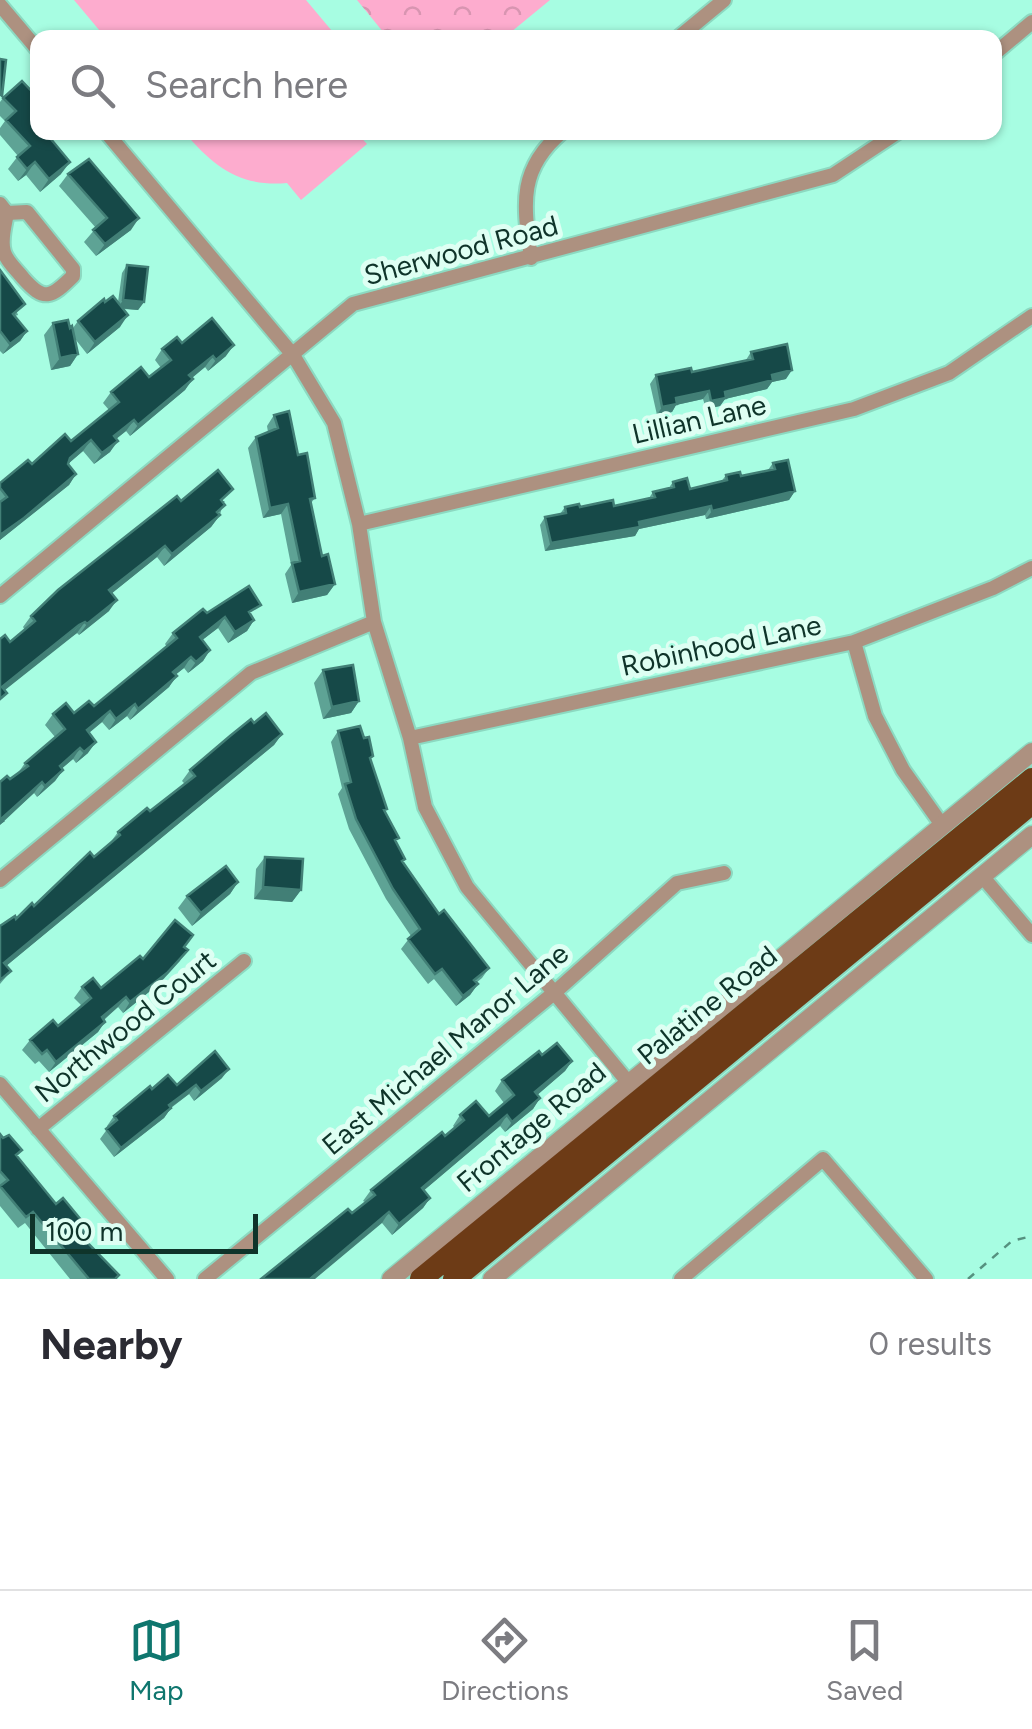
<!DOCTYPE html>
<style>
body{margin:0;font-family:Figtree,sans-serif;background:#f2f2f3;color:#2b2b33}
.scale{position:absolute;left:30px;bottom:25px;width:228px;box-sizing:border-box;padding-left:10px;border:5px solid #0f342a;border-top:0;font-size:28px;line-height:35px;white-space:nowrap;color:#0f342a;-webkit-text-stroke:8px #defff3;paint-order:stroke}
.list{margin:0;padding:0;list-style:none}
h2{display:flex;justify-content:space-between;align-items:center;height:130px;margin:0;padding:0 40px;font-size:42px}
h2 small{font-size:32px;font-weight:400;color:#7c7c81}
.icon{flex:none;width:55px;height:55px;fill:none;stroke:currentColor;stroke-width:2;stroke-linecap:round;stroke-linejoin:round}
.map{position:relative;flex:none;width:1032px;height:1279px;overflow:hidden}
.search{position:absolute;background:#fff;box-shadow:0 2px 8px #0004;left:30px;right:30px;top:30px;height:110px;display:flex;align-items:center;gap:25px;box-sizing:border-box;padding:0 35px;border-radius:20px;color:#7c7c81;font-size:38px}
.sheet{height:310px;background:#fff}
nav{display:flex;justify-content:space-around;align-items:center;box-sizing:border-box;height:140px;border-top:2px solid #e1e1e2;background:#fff;font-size:28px;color:#7c7c81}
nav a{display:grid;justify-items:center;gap:5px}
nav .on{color:#0f766e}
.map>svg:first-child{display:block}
.park{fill:url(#park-crowns)}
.pitch{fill:#fdacce}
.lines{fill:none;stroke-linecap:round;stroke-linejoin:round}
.minor-casing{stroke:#8cd9c1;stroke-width:18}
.tertiary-casing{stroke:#8cd9c1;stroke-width:21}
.trunk-casing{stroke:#8cd9c1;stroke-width:26}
.path{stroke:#55917f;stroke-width:2.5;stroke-dasharray:8 8;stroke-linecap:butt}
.minor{stroke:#ad9180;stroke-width:14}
.tertiary{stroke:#ad9180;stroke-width:18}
.trunk{stroke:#6d3b16;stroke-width:22}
.wall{fill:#5ea395}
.shaded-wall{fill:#427f76}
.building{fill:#164948;stroke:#427f76;stroke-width:2.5}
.labels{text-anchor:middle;stroke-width:10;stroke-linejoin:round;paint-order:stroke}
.street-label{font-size:28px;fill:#0f342a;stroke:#defff3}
</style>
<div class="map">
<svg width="1032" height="1279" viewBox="0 0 1032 1279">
<defs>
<pattern id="park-crowns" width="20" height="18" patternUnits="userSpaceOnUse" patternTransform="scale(2.5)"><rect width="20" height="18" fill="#fdacce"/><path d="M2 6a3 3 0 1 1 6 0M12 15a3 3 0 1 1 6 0" fill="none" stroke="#d895b1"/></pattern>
</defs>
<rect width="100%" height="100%" fill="#a7fde2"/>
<!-- park -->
<path class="park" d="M 357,0 L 550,0 L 505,37 L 388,38 Z"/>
<!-- pitch -->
<path class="pitch" d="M 74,0 L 306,0 L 337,37 L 105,37 Z
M 185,133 L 357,133 L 367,144 L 301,200 L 287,183 C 240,187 214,167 185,133 Z"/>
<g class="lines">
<defs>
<path id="minor" d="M 0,5 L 38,50
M 678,38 L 724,0
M 994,54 L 1032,22
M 106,132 L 293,355 L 334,423 L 359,524 L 374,622 L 410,738 L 425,807 L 467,887 L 628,1082
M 0,204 L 7,213 C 5,225 0,240 4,252 C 7,262 17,270 23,278 C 44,302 51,298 73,276 L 73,269 L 27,212 L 7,213
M 531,258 C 524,206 517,170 562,132
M 359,524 L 854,409 L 949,373 L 1032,316
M 0,596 L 353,304 L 833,175 L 898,132
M 854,642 L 875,716 L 903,770 L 942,825
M 410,738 L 854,642 L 993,588 L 1032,568
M 982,876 L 1032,935
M 0,880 L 251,673 L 374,622
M 0,1084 L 167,1279
M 38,1129 L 244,961
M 205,1279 L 554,993 L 677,883 L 724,873
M 681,1279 L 823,1159 L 926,1279"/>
<path id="tertiary" d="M 391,1279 L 1032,752
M 492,1279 L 1032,835"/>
<path id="trunk" d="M 421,1279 L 1032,779
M 454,1279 L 1032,803"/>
</defs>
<!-- minor casing -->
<use href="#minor" class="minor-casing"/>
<!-- tertiary casing -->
<use href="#tertiary" class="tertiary-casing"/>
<!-- trunk casing -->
<use href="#trunk" class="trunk-casing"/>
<!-- path -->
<path class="path" d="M 968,1279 L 1012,1241 L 1032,1236"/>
<!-- minor -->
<use href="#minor" class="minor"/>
<!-- tertiary -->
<use href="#tertiary" class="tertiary"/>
<!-- trunk -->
<use href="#trunk" class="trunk"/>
</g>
<!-- wall -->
<path class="wall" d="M 3,98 L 38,121 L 36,122 L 61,174 L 40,192 L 26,175 L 18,181 L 8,169 L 18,156 L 0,135 L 0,128 L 5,121 L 0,116 L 0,102 Z
M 68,174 L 131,230 L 96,256 L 84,242 L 96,228 L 59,186 Z
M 127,265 L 144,302 L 138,310 L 124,309 L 120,327 L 87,354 L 76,340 L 78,354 L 70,366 L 51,370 L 44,335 L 53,323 L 73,328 L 78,321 L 105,302 L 118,302 L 122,273 Z
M 0,270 L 18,315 L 15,316 L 27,331 L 20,341 L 3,354 L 0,351 Z
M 182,343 L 226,356 L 208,371 L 205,367 L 192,378 L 185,390 L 130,436 L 126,431 L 116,439 L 110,452 L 94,464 L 83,451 L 68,464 L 76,474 L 69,485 L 0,540 L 0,483 L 71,441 L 109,410 L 103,403 L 111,392 L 149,377 L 161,368 L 155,360 L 162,349 Z
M 751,352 L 786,379 L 772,382 L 767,389 L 725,399 L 720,406 L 706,409 L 703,399 L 676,405 L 672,412 L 657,415 L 650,384 L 656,375 L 692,372 L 746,360 Z
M 274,415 L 298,455 L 315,498 L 311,503 L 322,556 L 335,584 L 327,595 L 292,603 L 285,574 L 291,565 L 281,514 L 263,518 L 248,448 L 256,437 L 268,432 L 267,426 Z
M 773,463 L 795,491 L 789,500 L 706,519 L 705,515 L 639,529 L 635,536 L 545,551 L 540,525 L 545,517 L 560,514 L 565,507 L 614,506 L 649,498 L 653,492 L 668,489 L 673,482 L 690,489 L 721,482 L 726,475 L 741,476 L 768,470 Z
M 181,501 L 225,501 L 223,503 L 220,515 L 211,527 L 164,566 L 157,557 L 112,593 L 109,611 L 79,635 L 77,633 L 71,637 L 4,690 L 10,642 L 25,630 L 23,627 L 31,616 Z
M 207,613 L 252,617 L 254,620 L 247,631 L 228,643 L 218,628 L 202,640 L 210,650 L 203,661 L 188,673 L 184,668 L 175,675 L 169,687 L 130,720 L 127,716 L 109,730 L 102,722 L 89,733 L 88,753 L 76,763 L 73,759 L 62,768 L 63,770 L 55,781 L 37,797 L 34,793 L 2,822 L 10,779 L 18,773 L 25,763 L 55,737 L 45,725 L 53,714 L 74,713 L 94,706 L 167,647 L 165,644 L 173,633 Z
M 323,670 L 359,701 L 351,713 L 323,719 L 314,683 Z
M 266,713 L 282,734 L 274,745 L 6,966 L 11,971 L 0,984 L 0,926 L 15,916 L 16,919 L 32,903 L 34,906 L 90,852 L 94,857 L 110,843 L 118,832 L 147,808 L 150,811 L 185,784 L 182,781 L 190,770 L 230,736 L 251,719 L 254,723 Z
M 338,731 L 370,760 L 385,812 L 396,842 L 405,859 L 403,862 L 439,914 L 489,968 L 482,978 L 476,983 L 478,984 L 470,995 L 456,1006 L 434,979 L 428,984 L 401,949 L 411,936 L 386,899 L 349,829 L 338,794 L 342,788 L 331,742 Z
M 265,857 L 301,890 L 292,902 L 254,899 L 256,869 Z
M 238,882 L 230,894 L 192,926 L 178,908 L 187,896 Z
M 184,948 L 180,961 L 160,983 L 123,1013 L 118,1007 L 104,1020 L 98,1032 L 49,1072 L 39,1061 L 35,1064 L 22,1050 L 30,1040 L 58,1026 L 82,1006 L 74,998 L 82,987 L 101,988 L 143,959 Z
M 542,1055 L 572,1061 L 565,1071 L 537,1095 L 540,1098 L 533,1109 L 505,1132 L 500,1126 L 424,1190 L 430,1198 L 423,1208 L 392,1235 L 382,1223 L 352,1213 L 365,1202 L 363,1201 L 371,1190 L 455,1128 L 453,1126 L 460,1115 L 489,1116 L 504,1103 L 495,1091 L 502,1080 Z
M 222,1078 L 194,1101 L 189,1094 L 171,1108 L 164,1118 L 114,1157 L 100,1139 L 108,1128 L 107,1126 L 114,1116 L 152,1089 Z
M 0,1134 L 22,1150 L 17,1156 L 56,1204 L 87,1236 L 85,1239 L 116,1279 L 70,1279 L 25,1223 L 18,1228 L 0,1206 Z"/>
<!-- shaded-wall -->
<path class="shaded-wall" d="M 35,162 L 26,175 L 18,181 L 27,169 Z
M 70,162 L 61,174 L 40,192 L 49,179 Z
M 139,218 L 131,230 L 96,256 L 105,244 Z
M 123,300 L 144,302 L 138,310 L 118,308 Z
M 128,315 L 120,327 L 87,354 L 95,342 Z
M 27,331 L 20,341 L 3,354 L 10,344 Z
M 234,345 L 226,356 L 208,371 L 216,360 Z
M 78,354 L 70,366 L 51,370 L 60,358 Z
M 213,356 L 205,367 L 182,386 L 189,375 Z
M 792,370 L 786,379 L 772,382 L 767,389 L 725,399 L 720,406 L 706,409 L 711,401 L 725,392 L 772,375 Z
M 193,379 L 185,390 L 130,436 L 138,425 Z
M 709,391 L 703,399 L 676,405 L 672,412 L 657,415 L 662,407 L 676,398 Z
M 134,420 L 126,431 L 106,447 L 114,436 Z
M 91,440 L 83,451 L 62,469 L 70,458 Z
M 118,441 L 110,452 L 94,464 L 102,453 Z
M 76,474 L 69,485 L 0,540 L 0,535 Z
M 795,491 L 789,500 L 706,519 L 712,511 Z
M 288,504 L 281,514 L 263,518 L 270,508 Z
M 711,506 L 705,515 L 639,529 L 635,536 L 545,551 L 551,543 Z
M 220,515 L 211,527 L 164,566 L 172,554 Z
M 165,546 L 157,557 L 101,602 L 109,590 Z
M 335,584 L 327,595 L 292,603 L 299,592 Z
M 117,600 L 109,611 L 79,635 L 87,624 Z
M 225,617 L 218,628 L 192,648 L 200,637 Z
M 254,620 L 247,631 L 228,643 L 235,632 Z
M 85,622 L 77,633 L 0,694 L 2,687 Z
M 210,650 L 203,661 L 188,673 L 196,662 Z
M 191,657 L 184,668 L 165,683 L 173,672 Z
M 177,676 L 169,687 L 130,720 L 138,709 Z
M 359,701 L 351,713 L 323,719 L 332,707 Z
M 135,704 L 127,716 L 109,730 L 116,719 Z
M 110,711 L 102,722 L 79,741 L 87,730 Z
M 282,734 L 274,745 L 0,971 L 4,963 Z
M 96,742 L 88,753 L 76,763 L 84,752 Z
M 80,748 L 73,759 L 52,777 L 60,766 Z
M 63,770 L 55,781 L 37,797 L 45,786 Z
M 42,782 L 34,793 L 0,825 L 0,820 Z
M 238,882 L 230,894 L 192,926 L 201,913 Z
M 263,887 L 301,890 L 292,902 L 254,899 Z
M 188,950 L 160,983 L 123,1013 L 130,1002 Z
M 478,984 L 470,995 L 456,1006 L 463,996 Z
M 126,997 L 118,1007 L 94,1028 L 102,1017 Z
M 105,1022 L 98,1032 L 49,1072 L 56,1062 Z
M 572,1061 L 565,1071 L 528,1103 L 535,1092 Z
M 229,1069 L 222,1078 L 194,1101 L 201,1091 Z
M 196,1085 L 189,1094 L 162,1114 L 169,1105 Z
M 540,1098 L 533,1109 L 505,1132 L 512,1122 Z
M 171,1108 L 164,1118 L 114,1157 L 121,1148 Z
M 507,1115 L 500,1126 L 415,1198 L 422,1188 Z
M 430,1198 L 423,1208 L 392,1235 L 399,1224 Z
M 389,1212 L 382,1223 L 315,1279 L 310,1279 Z"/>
<!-- building -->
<path class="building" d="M 0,59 L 6,60 L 2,96 L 0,94 Z
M 22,81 L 38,98 L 38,116 L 34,119 L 38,123 L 38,132 L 45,132 L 70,162 L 49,179 L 35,162 L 27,169 L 17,157 L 30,146 L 6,120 L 16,111 L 3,98 Z
M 89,159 L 139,218 L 105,244 L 93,230 L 107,218 L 68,174 Z
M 127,265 L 148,267 L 144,302 L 123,300 Z
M 0,270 L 25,304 L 13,314 L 27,331 L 10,344 L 0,331 Z
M 113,296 L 128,315 L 95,342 L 78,321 L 104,299 L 105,302 Z
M 212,318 L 234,345 L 216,360 L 213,356 L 189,375 L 193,379 L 138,425 L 134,420 L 114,436 L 118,441 L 102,453 L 91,440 L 70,458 L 68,464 L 76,474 L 24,518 L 0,535 L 0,502 L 7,497 L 0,488 L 0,483 L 28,460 L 32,464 L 65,434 L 71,441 L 119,402 L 111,392 L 141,367 L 149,377 L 171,360 L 162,349 L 177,337 L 182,343 Z
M 68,320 L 70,328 L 72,326 L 78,354 L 60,358 L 53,323 Z
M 787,344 L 792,370 L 772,375 L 773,380 L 725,392 L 726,398 L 711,401 L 709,391 L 676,398 L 677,404 L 662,407 L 656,375 L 691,368 L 692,372 L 753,359 L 751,352 Z
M 289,411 L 298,455 L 307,453 L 315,498 L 310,499 L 322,556 L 328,554 L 335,584 L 299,592 L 292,563 L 300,561 L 288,504 L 270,508 L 256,437 L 278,428 L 274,415 Z
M 788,460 L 795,491 L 712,511 L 711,506 L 639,522 L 640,527 L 551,543 L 545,517 L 566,513 L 565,507 L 579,504 L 580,507 L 613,500 L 614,506 L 655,497 L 653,492 L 674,487 L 673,482 L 687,478 L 690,489 L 727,480 L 726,475 L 740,472 L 741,476 L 775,469 L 773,463 Z
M 218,470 L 233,489 L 221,500 L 225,505 L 217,512 L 220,515 L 172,554 L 165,546 L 109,590 L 117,600 L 87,624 L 85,622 L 79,625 L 2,687 L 7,693 L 0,699 L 0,639 L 5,635 L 10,642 L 35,621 L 31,616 L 58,590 L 177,496 L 181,501 Z
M 249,586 L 261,605 L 249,612 L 254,620 L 235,632 L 225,617 L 200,637 L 210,650 L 196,662 L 191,657 L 173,672 L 177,676 L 138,709 L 135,704 L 116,719 L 110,711 L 87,730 L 96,742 L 84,752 L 80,748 L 60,766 L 63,770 L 45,786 L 42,782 L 1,819 L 3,821 L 0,823 L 0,782 L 7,776 L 10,779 L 28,766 L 25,763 L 65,729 L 53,714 L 66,703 L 74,713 L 89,701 L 94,706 L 177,638 L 173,633 L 203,609 L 207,613 Z
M 353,665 L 359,701 L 332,707 L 323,670 Z
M 266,713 L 282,734 L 4,963 L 11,971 L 0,980 L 0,926 L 15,916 L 16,919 L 32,903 L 34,906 L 90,852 L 94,857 L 120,835 L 118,832 L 147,808 L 150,811 L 195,776 L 190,770 L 230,736 L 251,719 L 254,723 Z
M 360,726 L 364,738 L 369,737 L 373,756 L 370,758 L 387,809 L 384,810 L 399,838 L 395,840 L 405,859 L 402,861 L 439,914 L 444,910 L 489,968 L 474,980 L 478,984 L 463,996 L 442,969 L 435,974 L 408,939 L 420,929 L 393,889 L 356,819 L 345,784 L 351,782 L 338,731 Z
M 265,857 L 303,859 L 301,890 L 263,887 Z
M 226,866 L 238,882 L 201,913 L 187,896 Z
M 175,920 L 193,935 L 184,947 L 188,950 L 167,973 L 130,1002 L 126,997 L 102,1017 L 105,1022 L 56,1062 L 47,1050 L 42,1054 L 30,1040 L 53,1020 L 58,1026 L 91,998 L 82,987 L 93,978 L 101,988 L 140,956 L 143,959 Z
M 557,1043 L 572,1061 L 535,1092 L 540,1098 L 512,1122 L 507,1115 L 422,1188 L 430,1198 L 399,1224 L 389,1212 L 310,1279 L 261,1279 L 348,1209 L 352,1213 L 375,1195 L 371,1190 L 442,1132 L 445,1136 L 464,1120 L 460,1115 L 476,1101 L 489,1116 L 514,1095 L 502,1080 L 539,1051 L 542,1055 Z
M 215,1051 L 229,1069 L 201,1091 L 196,1085 L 169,1105 L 171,1108 L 121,1148 L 106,1129 L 117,1120 L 114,1116 L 150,1086 L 152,1089 L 168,1075 L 177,1085 Z
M 0,1134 L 3,1138 L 9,1135 L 22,1150 L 16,1155 L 56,1204 L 63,1198 L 82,1221 L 78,1224 L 87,1236 L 84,1239 L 119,1275 L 116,1278 L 116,1279 L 89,1279 L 33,1212 L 26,1217 L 0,1186 L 8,1180 L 0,1171 Z"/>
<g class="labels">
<!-- street labels -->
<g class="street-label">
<text transform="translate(461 250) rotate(-15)" y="10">Sherwood Road</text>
<text transform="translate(699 419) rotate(-13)" y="10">Lillian Lane</text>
<text transform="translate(721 645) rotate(-12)" y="10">Robinhood Lane</text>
<text transform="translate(707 1005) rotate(-39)" y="10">Palatine Road</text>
<text transform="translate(125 1026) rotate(-39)" y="10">Northwood Court</text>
<text transform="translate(445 1049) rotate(-40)" y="10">East Michael Manor Lane</text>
<text transform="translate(531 1127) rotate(-40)" y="10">Frontage Road</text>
</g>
</g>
</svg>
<div class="scale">100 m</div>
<div class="search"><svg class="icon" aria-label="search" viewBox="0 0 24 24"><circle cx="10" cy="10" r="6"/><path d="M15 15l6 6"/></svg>Search here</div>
</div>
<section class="sheet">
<h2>Nearby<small>0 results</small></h2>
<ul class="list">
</ul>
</section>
<nav>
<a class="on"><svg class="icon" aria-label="map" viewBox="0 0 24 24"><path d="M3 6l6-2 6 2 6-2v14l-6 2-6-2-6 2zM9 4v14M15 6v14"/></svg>Map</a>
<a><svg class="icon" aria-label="directions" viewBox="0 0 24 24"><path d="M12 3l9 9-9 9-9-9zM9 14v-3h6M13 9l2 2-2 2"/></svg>Directions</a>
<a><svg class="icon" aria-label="saved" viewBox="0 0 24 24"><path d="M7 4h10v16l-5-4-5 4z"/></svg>Saved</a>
</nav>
